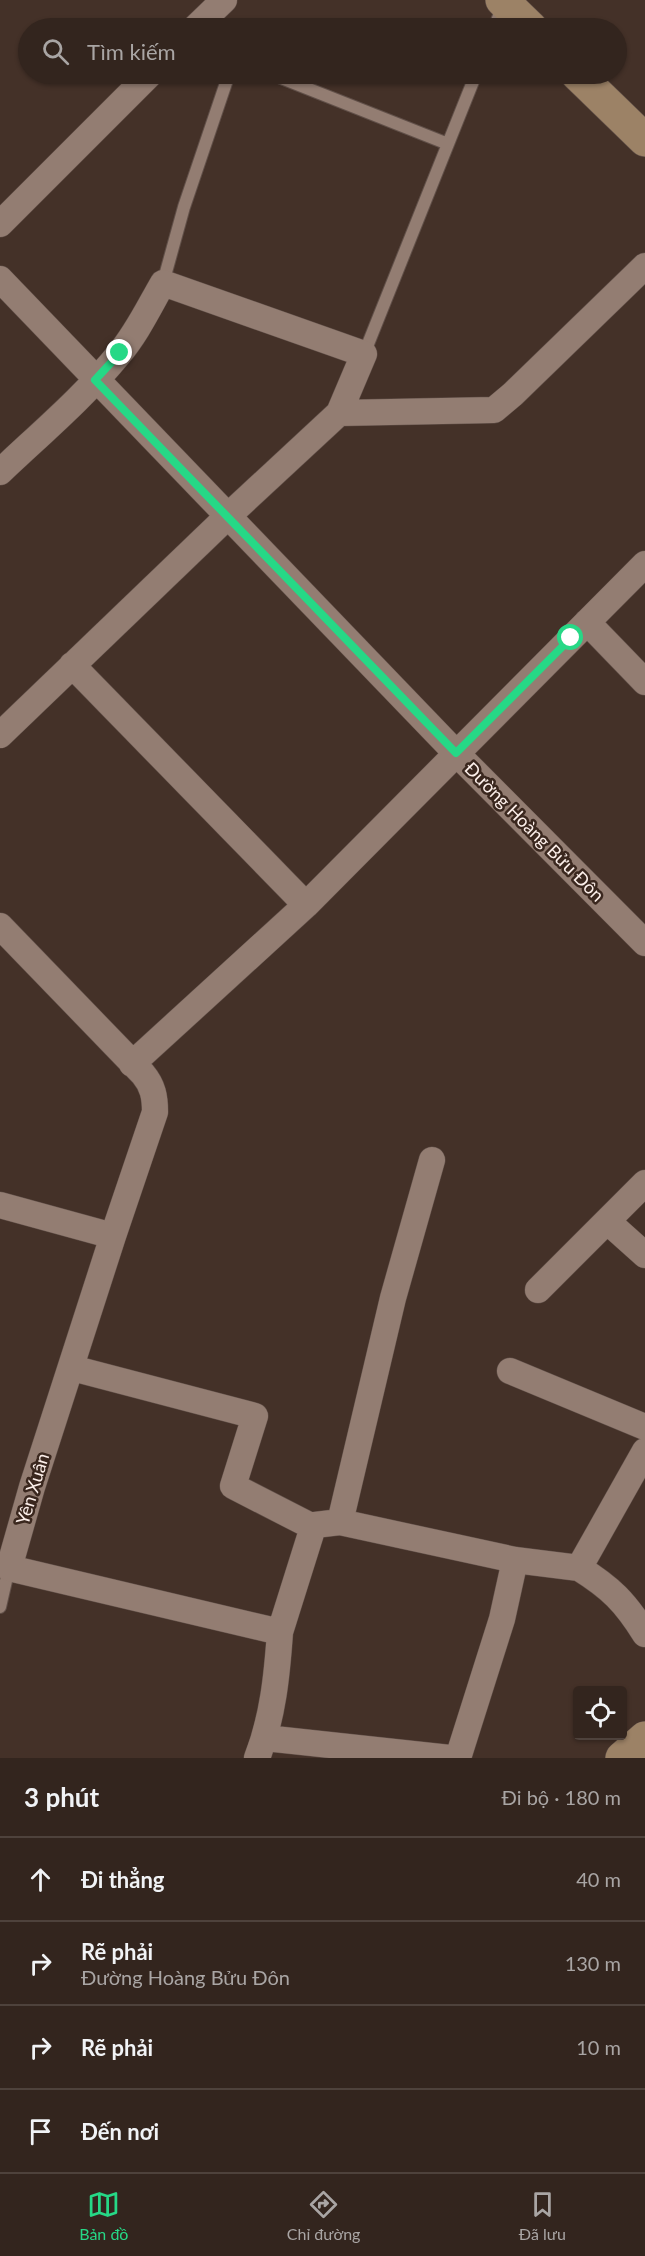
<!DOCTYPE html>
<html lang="vi">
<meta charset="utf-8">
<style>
body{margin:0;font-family:Lato,sans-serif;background:#3e312b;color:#f1f3f6}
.controls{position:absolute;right:18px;bottom:18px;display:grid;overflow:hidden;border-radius:6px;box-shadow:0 2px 4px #0004}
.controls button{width:54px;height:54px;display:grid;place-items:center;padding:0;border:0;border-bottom:2px solid #4e423c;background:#33251e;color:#f1f3f6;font:30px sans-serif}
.stop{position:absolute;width:18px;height:18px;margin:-14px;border:4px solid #26d886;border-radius:50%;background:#fff}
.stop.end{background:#26d886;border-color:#fff;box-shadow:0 2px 6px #0008}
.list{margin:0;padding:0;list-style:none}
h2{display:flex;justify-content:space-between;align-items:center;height:78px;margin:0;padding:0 24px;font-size:26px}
h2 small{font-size:20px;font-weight:400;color:#a9a5a4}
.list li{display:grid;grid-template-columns:39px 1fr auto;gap:18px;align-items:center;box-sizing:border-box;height:84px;padding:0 24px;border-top:2px solid #4e423c}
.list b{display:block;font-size:22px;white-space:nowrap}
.list p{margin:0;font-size:20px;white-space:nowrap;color:#a9a5a4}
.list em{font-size:20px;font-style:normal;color:#a9a5a4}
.icon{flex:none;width:33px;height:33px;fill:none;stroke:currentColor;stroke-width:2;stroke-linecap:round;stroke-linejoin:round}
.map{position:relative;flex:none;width:645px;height:1758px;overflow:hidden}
.search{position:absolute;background:#33251e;box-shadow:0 2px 4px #0004;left:18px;right:18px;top:18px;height:66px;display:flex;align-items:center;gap:15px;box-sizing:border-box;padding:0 21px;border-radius:33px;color:#a9a5a4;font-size:22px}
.sheet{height:414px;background:#33251e}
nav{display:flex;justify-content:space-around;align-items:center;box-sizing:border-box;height:84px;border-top:2px solid #4e423c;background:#33251e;font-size:16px;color:#a9a5a4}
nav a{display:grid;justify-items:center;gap:3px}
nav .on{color:#26d886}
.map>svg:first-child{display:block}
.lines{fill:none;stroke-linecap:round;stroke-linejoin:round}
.lane-casing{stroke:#615049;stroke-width:14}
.street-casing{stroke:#615049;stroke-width:27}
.secondary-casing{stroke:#615049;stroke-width:34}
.lane{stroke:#937d72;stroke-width:12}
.street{stroke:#937d72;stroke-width:26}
.secondary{stroke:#9c8266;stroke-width:33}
.route{stroke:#26d886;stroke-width:8}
.labels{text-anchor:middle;stroke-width:5;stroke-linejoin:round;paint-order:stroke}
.street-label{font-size:18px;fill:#fcefea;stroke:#3a271e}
</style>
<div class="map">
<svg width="645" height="1758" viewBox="0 0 645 1758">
<rect width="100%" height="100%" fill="#443128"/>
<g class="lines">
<defs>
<path id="lane" d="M 494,28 L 504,4
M 271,74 L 448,144
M 163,283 L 184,207 L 229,74
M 364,354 L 476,74
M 0,1607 L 9,1568"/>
<path id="street" d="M 195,28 L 224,0
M 0,224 L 150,74
M 0,279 L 456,753 L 645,943
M 339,413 L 494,410 L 513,394 L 645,266
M 0,472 C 40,434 84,397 119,354 C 137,333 149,307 163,283 L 364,354 L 339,413 L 228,516 L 0,735
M 587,622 L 645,682
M 72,665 L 306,905
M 0,926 L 143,1074 C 153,1086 155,1097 155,1112 L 113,1236 L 32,1487 L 9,1568 L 280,1632 C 277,1675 273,1717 257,1758
M 132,1064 L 306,905 L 645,564
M 0,1205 L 113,1236
M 607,1221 L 645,1255
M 538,1290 L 645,1183
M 72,1368 L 255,1416 L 233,1486 L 313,1527
M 510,1371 L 645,1427
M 340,1522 L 393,1298 L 432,1160
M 579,1568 C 611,1588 625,1602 645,1634
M 280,1632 L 313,1527 L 315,1525 L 340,1522 L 515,1560 L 579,1568 L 645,1451
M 265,1738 L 450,1758
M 458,1758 L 502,1619 L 515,1560"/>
<path id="secondary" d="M 502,0 L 531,28
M 577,74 L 645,140
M 622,1758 L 645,1738"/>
</defs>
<!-- lane casing -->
<use href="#lane" class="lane-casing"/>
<!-- street casing -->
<use href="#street" class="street-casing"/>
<!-- secondary casing -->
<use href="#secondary" class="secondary-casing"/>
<!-- lane -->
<use href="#lane" class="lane"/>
<!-- street -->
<use href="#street" class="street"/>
<!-- secondary -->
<use href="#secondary" class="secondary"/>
</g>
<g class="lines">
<!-- route -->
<path class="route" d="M 120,353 L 95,380 L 456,753 L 571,638"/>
</g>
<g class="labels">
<!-- street labels -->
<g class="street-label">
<text transform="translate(534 832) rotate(45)" y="6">Đường Hoàng Bửu Đôn</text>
<text transform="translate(33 1489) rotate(-73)" y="6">Yên Xuân</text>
</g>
</g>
</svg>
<div class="controls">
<button><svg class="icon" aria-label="locate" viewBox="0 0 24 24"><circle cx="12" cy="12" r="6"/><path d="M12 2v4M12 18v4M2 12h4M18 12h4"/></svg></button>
</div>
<div class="stop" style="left:571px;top:638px"></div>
<div class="stop end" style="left:120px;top:353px"></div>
<div class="search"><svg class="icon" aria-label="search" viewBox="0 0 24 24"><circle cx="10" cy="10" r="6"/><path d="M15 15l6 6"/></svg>Tìm kiếm</div>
</div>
<section class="sheet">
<h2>3 phút<small>Đi bộ · 180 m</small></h2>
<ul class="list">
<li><svg class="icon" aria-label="ahead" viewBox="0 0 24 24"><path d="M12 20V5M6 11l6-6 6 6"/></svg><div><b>Đi thẳng</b></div><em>40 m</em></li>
<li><svg class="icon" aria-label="right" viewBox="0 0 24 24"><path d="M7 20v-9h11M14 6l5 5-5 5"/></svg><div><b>Rẽ phải</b><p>Đường Hoàng Bửu Đôn</p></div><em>130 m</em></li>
<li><svg class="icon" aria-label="right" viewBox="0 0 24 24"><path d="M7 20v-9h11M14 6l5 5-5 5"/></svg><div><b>Rẽ phải</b></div><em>10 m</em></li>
<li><svg class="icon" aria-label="arrive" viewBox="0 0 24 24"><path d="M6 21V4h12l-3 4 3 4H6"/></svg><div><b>Đến nơi</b></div></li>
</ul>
</section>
<nav>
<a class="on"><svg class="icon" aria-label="map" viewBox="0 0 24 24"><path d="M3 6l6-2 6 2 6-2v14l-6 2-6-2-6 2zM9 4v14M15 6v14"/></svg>Bản đồ</a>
<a><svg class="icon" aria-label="directions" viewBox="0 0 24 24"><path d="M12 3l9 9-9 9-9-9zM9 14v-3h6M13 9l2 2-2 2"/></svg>Chỉ đường</a>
<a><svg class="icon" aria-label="saved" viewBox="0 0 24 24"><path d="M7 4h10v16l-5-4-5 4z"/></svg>Đã lưu</a>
</nav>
